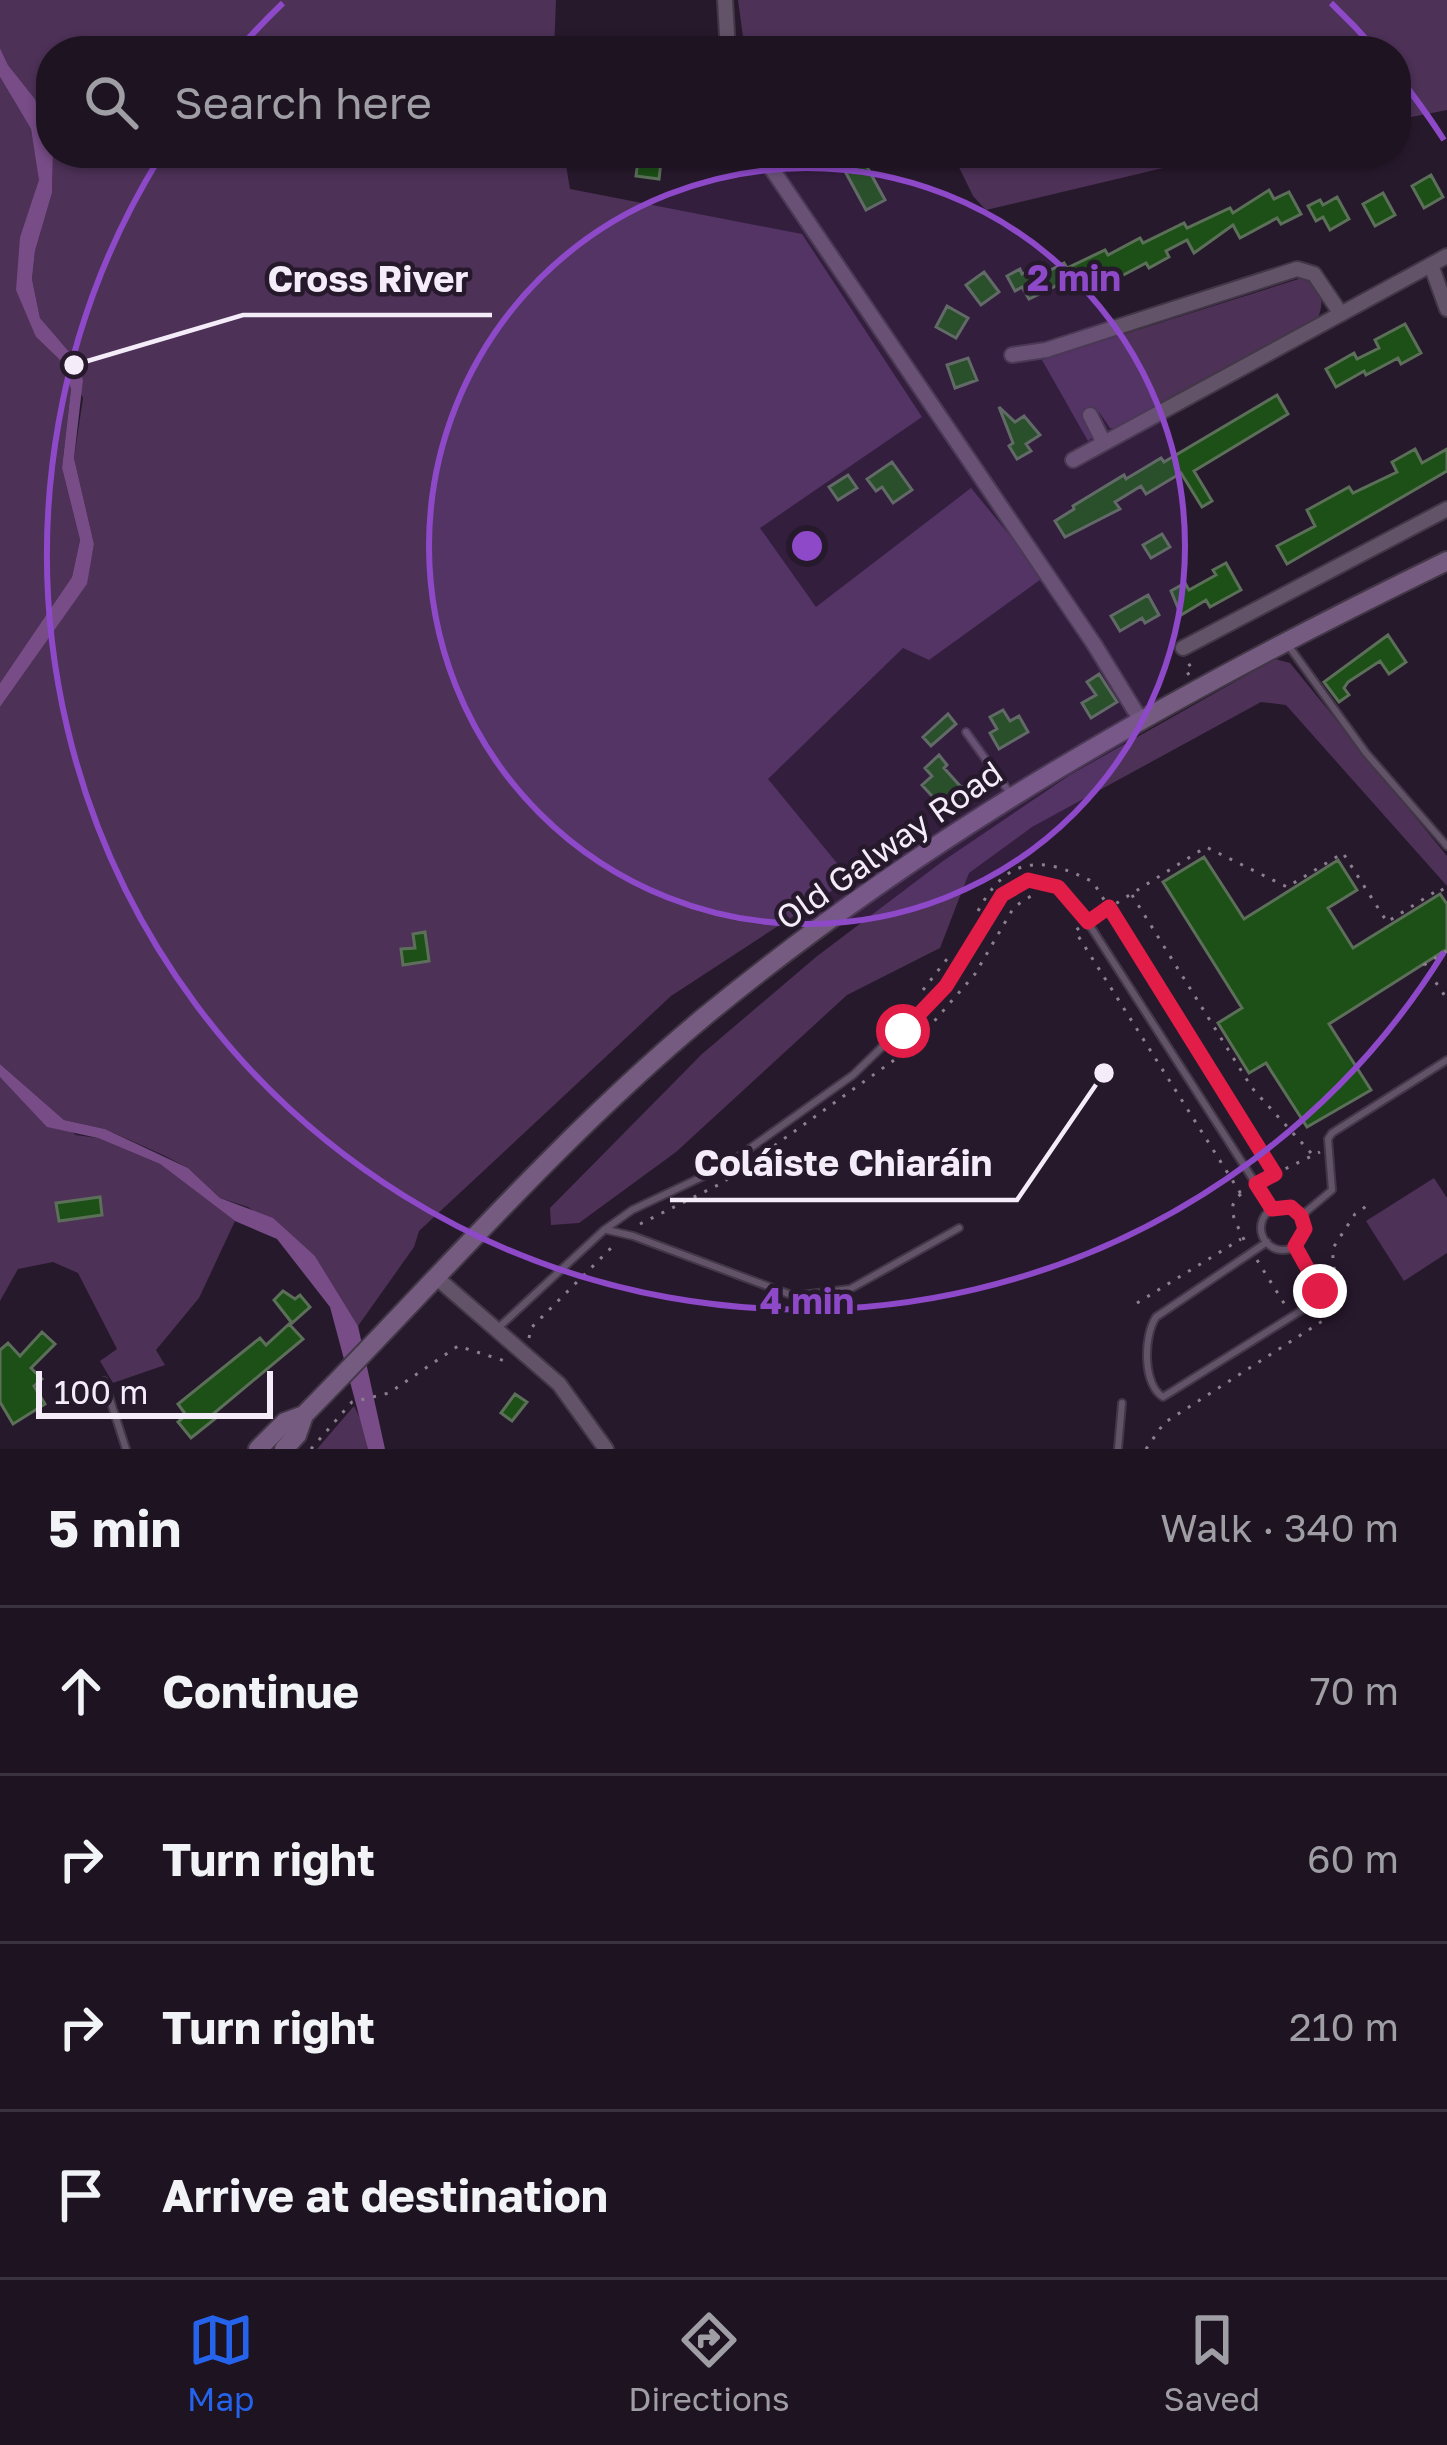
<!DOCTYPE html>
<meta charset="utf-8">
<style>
body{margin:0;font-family:"Golos Text",sans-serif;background:#2a202e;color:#f1f3f6}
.scale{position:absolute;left:36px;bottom:30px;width:237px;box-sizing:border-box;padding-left:12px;border:6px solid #f5ecf9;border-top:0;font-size:33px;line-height:42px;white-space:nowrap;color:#f5ecf9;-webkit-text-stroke:9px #27192c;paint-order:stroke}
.stop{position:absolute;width:36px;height:36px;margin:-27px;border:9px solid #e11d48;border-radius:50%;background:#fff}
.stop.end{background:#e11d48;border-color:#fff;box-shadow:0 3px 12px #0008}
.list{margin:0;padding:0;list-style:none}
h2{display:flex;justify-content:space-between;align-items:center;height:156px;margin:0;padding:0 48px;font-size:51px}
h2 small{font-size:39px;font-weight:400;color:#a09ea5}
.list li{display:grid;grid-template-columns:78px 1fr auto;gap:36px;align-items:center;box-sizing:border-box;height:168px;padding:0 48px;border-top:3px solid #3b323f}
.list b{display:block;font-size:45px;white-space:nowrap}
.list em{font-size:39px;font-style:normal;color:#a09ea5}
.icon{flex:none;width:66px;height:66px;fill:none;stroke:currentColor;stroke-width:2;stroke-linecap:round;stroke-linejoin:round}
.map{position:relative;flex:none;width:1447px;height:1449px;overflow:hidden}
.search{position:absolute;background:#1d1321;box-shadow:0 3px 9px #0004;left:36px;right:36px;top:36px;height:132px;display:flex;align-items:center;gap:30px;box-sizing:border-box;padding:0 42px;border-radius:48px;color:#a09ea5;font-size:45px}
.sheet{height:828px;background:#1d1321}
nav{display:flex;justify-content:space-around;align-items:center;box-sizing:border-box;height:168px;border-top:3px solid #3b323f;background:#1d1321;font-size:33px;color:#a09ea5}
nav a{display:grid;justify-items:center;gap:6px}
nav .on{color:#2563eb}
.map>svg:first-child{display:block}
.green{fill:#4d3157;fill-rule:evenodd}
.water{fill:#774c87}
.building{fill:#1c5016;stroke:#5c6f59;stroke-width:3}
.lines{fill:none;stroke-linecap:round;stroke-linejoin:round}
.lane-casing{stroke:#423746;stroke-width:10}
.street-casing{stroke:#423746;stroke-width:18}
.secondary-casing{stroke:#423746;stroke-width:22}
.path{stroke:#8c8090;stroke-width:3;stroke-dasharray:3 9;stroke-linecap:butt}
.lane{stroke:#635369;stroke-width:6}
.street{stroke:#635369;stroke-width:14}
.secondary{stroke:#765b80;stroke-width:18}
.route{stroke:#e11d48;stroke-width:15}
.ring{fill:none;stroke:#8d49c8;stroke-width:6}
.labels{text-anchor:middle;stroke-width:9;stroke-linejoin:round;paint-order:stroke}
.street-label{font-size:33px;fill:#f5ecf9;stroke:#27192c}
.centre{fill:#8d49c8;stroke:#27192c;stroke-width:6}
.ring-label{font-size:36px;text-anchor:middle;font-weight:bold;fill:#8d49c8;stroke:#27192c;stroke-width:9;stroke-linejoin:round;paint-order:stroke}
.leader{fill:none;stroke:#f5ecf9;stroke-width:4.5}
.callout-dot{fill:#f5ecf9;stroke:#27192c;stroke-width:4.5}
.callout-label{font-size:36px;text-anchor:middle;font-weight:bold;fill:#f5ecf9;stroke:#27192c;stroke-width:9;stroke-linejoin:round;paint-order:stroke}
</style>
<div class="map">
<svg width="1447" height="1449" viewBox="0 0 1447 1449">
<rect width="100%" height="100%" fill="#27192c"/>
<!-- green -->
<path class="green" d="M 0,0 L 556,0 L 554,51 L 51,51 L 51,144 L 35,99 L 8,65 L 0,48 Z
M 738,0 L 1447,0 L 1447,110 L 1396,120 L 1396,51 L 899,51 L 897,47 L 889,51 L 745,51 Z
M 0,77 L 31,129 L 40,180 L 20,237 L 36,337 L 60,360 L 71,389 L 62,468 L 80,540 L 72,577 L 0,683 Z
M 53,153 L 564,153 L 570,189 L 802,234 L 922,417 L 760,528 L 816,607 L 971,488 L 1044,577 L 929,660 L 903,648 L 768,779 L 850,879 L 671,996 L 419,1231 L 414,1247 L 358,1326 L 315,1256 L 248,1207 L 220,1198 L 188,1168 L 163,1155 L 105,1129 L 64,1120 L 0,1064 L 0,707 L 86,585 L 94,544 L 74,458 L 83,398 L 55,337 L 40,318 L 32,279 L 35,251 L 52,193 Z
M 952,153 L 1226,153 L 986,210 L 973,196 Z
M 1305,277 C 1324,288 1325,304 1316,322 L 1120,430 L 1110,428 L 1099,412 L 1087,417 L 1093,437 L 1088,441 L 1042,360 Z
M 1275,659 L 1290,663 L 1447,856 L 1447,886 L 1286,705 L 1261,702 L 1032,827 L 969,873 L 940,948 L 847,995 L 676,1152 L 579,1223 L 551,1225 L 550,1208 L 702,1054 L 816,957 L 943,861 L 1070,775 Z
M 0,1077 L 76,1135 L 98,1138 L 160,1164 L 235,1221 L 199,1298 L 156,1350 L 165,1365 L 113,1383 L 100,1361 L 117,1349 L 78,1273 L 53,1262 L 18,1269 L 0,1301 ZM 100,1197 L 102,1215 L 59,1221 L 57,1203 Z
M 1434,1178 L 1447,1198 L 1447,1253 L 1404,1281 L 1366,1221 Z
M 354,1406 L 366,1430 L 368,1449 L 317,1449 Z"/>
<!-- water -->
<path class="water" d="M 0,48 L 8,65 L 35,99 L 53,153 L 52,193 L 35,251 L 32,279 L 40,318 L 75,359 L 83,380 L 74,458 L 94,544 L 87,584 L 0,707 L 0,683 L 72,577 L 80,540 L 62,468 L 71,389 L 60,360 L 36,337 L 16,290 L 20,237 L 39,180 L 31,129 L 0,77 Z
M 0,1064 L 64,1120 L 105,1129 L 188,1168 L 220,1198 L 273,1218 L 315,1256 L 358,1326 L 385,1449 L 368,1449 L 330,1307 L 277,1239 L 235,1221 L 160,1164 L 98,1138 L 47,1127 L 0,1077 Z"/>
<!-- building -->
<path class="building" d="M 639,153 L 662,153 L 659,179 L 636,176 Z
M 865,163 L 885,200 L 866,210 L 846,173 Z
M 1431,175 L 1443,197 L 1424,208 L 1412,186 Z
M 1269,190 L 1274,199 L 1289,192 L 1301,214 L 1281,224 L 1277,218 L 1240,238 L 1233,225 L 1194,253 L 1187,240 L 1166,251 L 1169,257 L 1149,268 L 1146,263 L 1114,280 L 1111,273 L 1073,293 L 1066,281 L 1029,299 L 1022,287 L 1015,291 L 1007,276 L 1020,269 L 1022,274 L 1037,267 L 1041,275 L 1064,263 L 1067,268 L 1105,250 L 1108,255 L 1140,238 L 1143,243 L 1184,223 L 1187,228 L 1230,208 L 1233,213 Z
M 1383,193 L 1395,215 L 1375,226 L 1363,204 Z
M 1337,197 L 1349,219 L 1330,230 L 1323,217 L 1316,221 L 1308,206 L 1320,200 L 1323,205 Z
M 984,272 L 999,292 L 981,305 L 966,285 Z
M 947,306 L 968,318 L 956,338 L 936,327 Z
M 1405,324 L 1421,353 L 1401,364 L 1398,358 L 1366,375 L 1364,371 L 1336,387 L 1326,369 L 1354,353 L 1357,359 L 1379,348 L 1375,340 Z
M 968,358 L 977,380 L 955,388 L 947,365 Z
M 1277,395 L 1288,414 L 1194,471 L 1212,501 L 1202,507 L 1181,473 L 1146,494 L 1141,486 L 1115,502 L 1120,509 L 1065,537 L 1055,521 L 1074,509 L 1073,506 L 1124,475 L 1126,479 L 1161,458 L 1164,462 Z
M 999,407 L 1015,422 L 1024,416 L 1040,435 L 1026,444 L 1031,451 L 1017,459 L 1009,446 L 1013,443 Z
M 1415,449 L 1422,463 L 1447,449 L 1447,471 L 1287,564 L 1277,546 L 1315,526 L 1307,510 L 1349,487 L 1353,493 L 1397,472 L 1392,462 Z
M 892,462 L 912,490 L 893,503 L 882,487 L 876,491 L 867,479 Z
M 848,475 L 857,488 L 838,500 L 829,487 Z
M 1162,534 L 1170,547 L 1151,558 L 1143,545 Z
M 1226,563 L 1241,590 L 1210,607 L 1206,600 L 1181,615 L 1171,591 L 1185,583 L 1189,590 L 1216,575 L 1213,570 Z
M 1148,595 L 1159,615 L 1145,623 L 1142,618 L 1120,631 L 1111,616 Z
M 1388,635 L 1406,662 L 1389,674 L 1380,661 L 1348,682 L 1344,688 L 1349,695 L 1339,702 L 1324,682 Z
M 1099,674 L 1117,702 L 1091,718 L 1082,703 L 1096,695 L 1087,682 Z
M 1003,710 L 1010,721 L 1019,716 L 1028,732 L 999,749 L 990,733 L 997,729 L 990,717 Z
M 948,714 L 956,724 L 931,746 L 923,737 Z
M 939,755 L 947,765 L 944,768 L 962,788 L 966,784 L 975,794 L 960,807 L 952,798 L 942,807 L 922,785 L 932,776 L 925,768 Z
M 1204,857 L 1244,919 L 1338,860 L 1357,890 L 1328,908 L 1353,948 L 1440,894 L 1447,904 L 1447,949 L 1329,1024 L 1371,1090 L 1307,1127 L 1266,1063 L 1249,1073 L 1218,1023 L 1242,1008 L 1163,882 Z
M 425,932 L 429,961 L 403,965 L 401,949 L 415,948 L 413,934 Z
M 100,1197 L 102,1215 L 59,1221 L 56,1203 Z
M 283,1291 L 295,1299 L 300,1295 L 310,1307 L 292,1323 L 274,1300 Z
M 289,1324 L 303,1339 L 213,1414 L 216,1418 L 191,1438 L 178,1422 L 186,1415 L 178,1404 L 260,1338 L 266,1345 Z
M 42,1332 L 55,1344 L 31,1368 L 42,1379 L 34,1386 L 45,1404 L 13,1424 L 0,1402 L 0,1350 L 8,1343 L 20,1356 Z
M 515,1394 L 527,1402 L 512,1421 L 501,1413 Z"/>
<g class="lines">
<defs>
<path id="lane" d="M 1288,645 L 1366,753 L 1447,846
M 966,732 L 1010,793
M1261 1228a22 22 0 1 1 44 0a22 22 0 1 1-44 0Z
M 1301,1216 L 1332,1190 L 1328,1139 L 1332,1133 L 1447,1060
M 607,1230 L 633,1236 L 794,1296 L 850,1289 L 959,1228
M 1267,1242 L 1156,1317 C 1143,1337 1143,1385 1163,1397 L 1318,1300 C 1322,1281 1305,1262 1295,1246
M 497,1329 L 604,1230 L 632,1210 L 725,1166 L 853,1075 L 945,986 L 1002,895 L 1028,881 L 1058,888 L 1078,907 L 1272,1209
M 104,1381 L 126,1449
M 1118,1449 L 1122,1403"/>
<path id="street" d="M 725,0 L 728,51
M 761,153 L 1094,644 L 1140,719
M 1431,265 L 1447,309
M 1012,355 L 1046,350 L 1297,269 L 1314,274 L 1341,314
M 1090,415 L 1104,443
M 1073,460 L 1447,256
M 1183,648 L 1447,509
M 437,1278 L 559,1384 L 606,1449"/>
<path id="secondary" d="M 258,1449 L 285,1422 L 304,1415 C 435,1282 560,1137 704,1017 C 932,829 1182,690 1447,561
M 284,1449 L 297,1435 L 304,1415"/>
</defs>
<!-- lane casing -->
<use href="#lane" class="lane-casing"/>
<!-- street casing -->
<use href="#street" class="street-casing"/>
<!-- secondary casing -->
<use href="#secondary" class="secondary-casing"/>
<!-- path -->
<path class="path" d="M 1189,675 L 1185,668 L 1191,664 L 1189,660
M 1132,895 L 1252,1088 L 1312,1154
M 978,911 C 1007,856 1041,855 1093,882 L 1275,1174
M 1096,916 L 1206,847 L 1287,887 L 1343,853 L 1387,922 L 1441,888 L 1447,898
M 1079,928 L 1075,931 L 1241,1194
M 1447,951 L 1424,965 L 1447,999
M 923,990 L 947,959
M 1264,1179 L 1320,1152
M 1241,1194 C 1223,1208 1238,1224 1245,1242
M 640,1224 L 722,1183 L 911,1048 L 975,974 L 1014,907 L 1034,894
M 1257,1260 L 1287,1308
M 1137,1303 L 1241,1239
M 529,1338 L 531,1328 L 614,1245
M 311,1449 L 352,1402 L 389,1393 L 458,1346 L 508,1362
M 1146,1449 L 1164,1423 L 1324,1320 C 1349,1292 1331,1281 1333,1248 L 1355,1214 L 1371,1203"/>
<!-- lane -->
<use href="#lane" class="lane"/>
<!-- street -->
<use href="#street" class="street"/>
<!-- secondary -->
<use href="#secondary" class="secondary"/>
</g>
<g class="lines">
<!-- route -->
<path class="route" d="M 903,1031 L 946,986 L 1002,895 L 1028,880 L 1058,887 L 1088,922 L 1109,907 L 1275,1174 L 1256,1184 L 1272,1209 L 1291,1207 L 1301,1216 L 1305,1229 L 1295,1246 L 1320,1291"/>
</g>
<!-- distance rings -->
<circle cx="807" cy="546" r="378" fill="#8d49c8" fill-opacity=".12"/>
<g class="ring">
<circle cx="807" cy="546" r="378"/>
<path d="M1444 952A755 755 0 0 1 160 157M237 51A755 755 0 0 1 283 3M1331 3A755 755 0 0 1 1377 51M1398 76A755 755 0 0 1 1444 140"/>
</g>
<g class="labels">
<!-- street labels -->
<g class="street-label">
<text transform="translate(889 845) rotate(-35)" y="12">Old Galway Road</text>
</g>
</g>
<circle cx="807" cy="546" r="18" class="centre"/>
<g class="ring-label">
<text x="1074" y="291">2 min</text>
<text x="807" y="1314">4 min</text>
</g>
<!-- callouts -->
<path class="leader" d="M74 365L243 315H492M1104 1073L1017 1200H670"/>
<g class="callout-dot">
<circle cx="74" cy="365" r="12"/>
<circle cx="1104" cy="1073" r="12"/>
</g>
<g class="callout-label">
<text x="368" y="292">Cross River</text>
<text x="843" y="1176">Coláiste Chiaráin</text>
</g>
</svg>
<div class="scale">100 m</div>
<div class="stop" style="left:903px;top:1031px"></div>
<div class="stop end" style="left:1320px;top:1291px"></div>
<div class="search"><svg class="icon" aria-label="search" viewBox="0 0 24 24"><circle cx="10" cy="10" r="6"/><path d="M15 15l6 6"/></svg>Search here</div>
</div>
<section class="sheet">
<h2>5 min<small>Walk · 340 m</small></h2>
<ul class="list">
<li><svg class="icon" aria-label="ahead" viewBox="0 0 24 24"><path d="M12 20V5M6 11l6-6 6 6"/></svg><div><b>Continue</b></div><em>70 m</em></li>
<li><svg class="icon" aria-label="right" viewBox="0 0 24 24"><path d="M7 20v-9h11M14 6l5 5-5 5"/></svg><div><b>Turn right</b></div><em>60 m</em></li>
<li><svg class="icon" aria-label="right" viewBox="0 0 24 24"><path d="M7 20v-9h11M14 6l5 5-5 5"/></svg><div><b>Turn right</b></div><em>210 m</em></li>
<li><svg class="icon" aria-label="arrive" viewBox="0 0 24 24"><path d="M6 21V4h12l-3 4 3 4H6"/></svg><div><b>Arrive at destination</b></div></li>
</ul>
</section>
<nav>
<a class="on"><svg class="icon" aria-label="map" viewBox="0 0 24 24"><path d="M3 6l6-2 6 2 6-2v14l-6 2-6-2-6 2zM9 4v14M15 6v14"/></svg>Map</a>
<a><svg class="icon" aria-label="directions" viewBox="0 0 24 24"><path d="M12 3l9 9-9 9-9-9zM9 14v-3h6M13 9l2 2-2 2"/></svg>Directions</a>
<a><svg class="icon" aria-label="saved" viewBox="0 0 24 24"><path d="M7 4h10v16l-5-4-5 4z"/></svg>Saved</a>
</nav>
